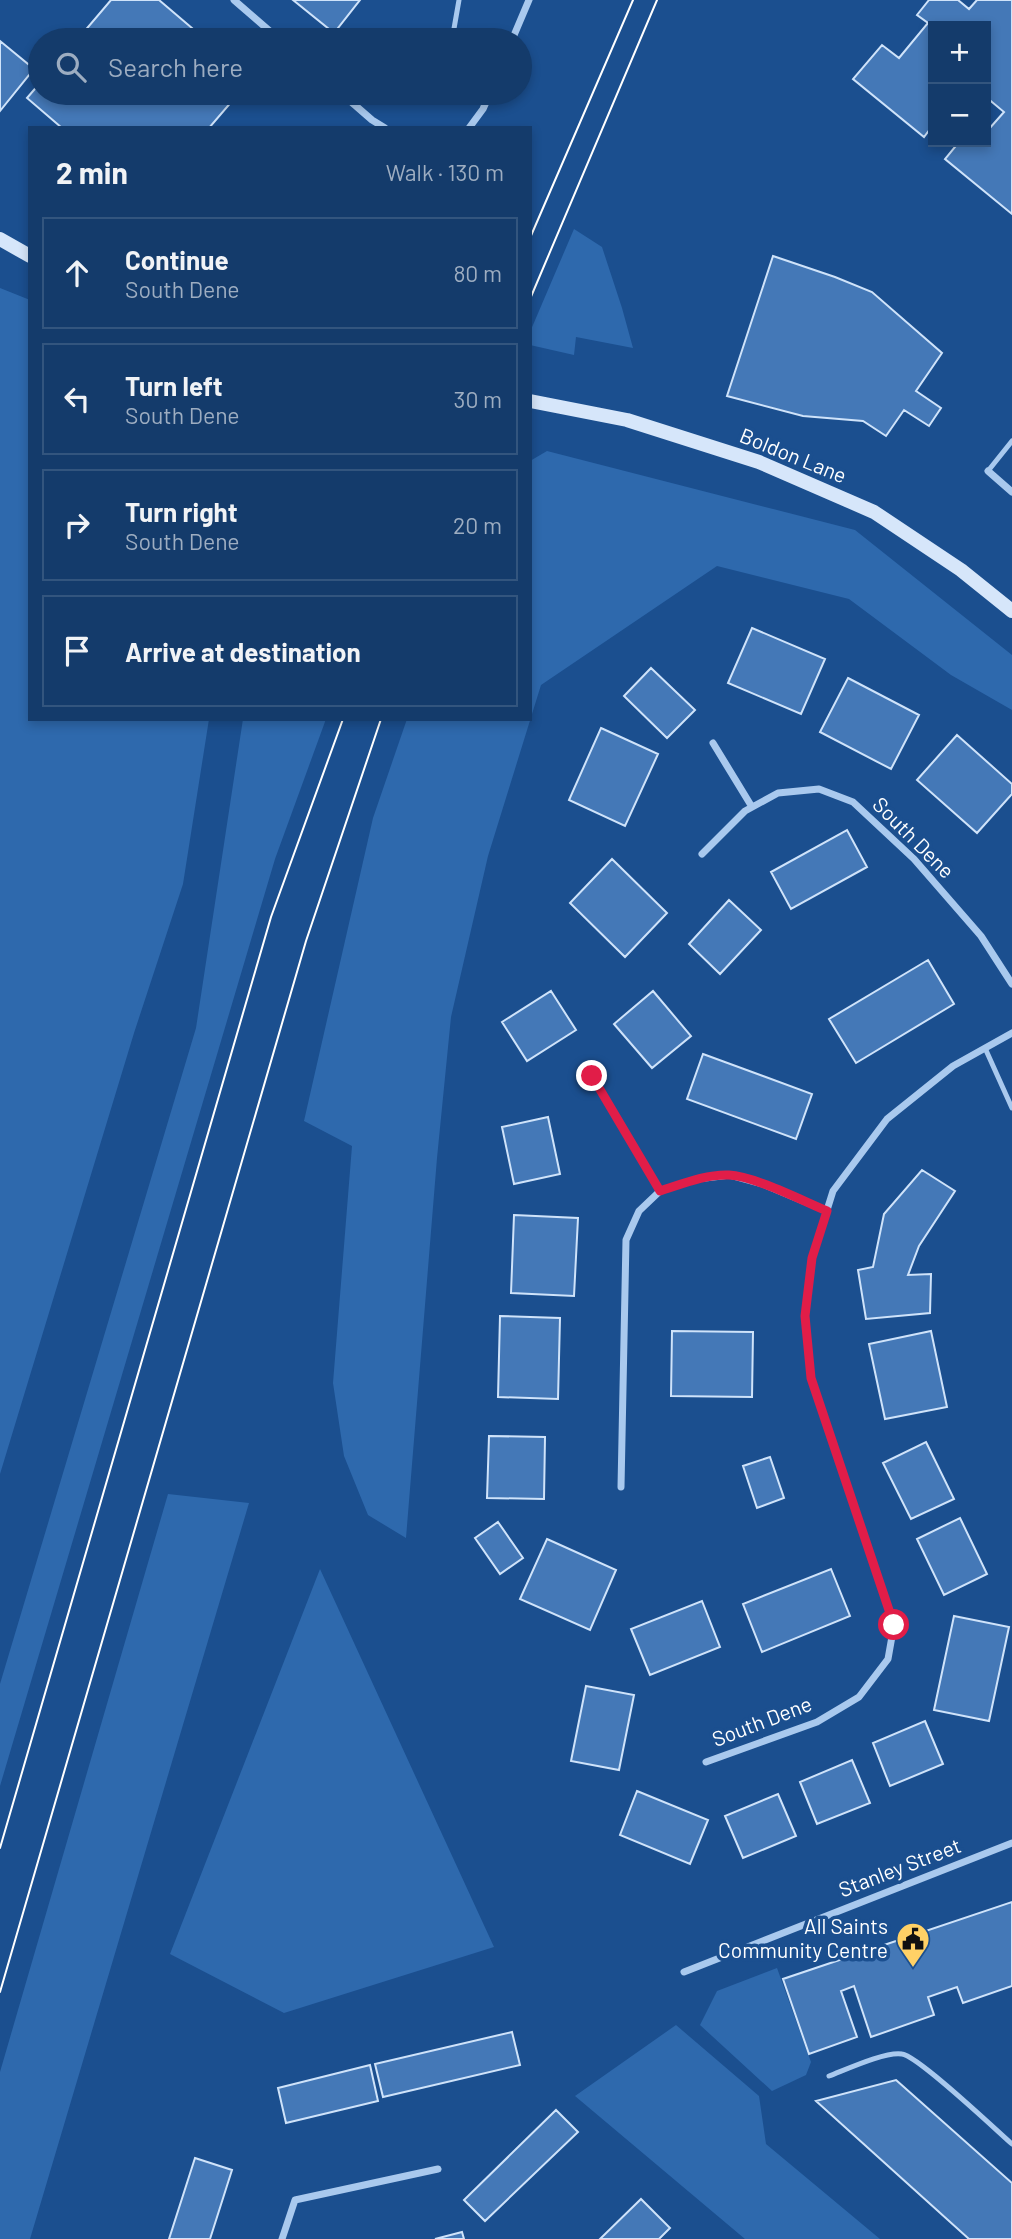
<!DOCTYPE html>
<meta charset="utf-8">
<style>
body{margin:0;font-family:Barlow,sans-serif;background:#1d4271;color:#f1f3f6}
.controls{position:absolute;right:21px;top:21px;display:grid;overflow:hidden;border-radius:0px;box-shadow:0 4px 10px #0003}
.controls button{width:63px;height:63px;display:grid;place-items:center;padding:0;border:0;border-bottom:2px solid #33557e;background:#143b6b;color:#f1f3f6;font:35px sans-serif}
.stop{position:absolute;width:21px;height:21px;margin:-16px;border:5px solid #e11d48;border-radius:50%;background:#fff}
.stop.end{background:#e11d48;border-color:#fff;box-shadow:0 2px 7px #0008}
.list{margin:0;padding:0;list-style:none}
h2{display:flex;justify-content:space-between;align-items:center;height:91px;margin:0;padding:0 28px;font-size:30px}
h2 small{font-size:23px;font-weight:400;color:#9dadc1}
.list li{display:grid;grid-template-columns:46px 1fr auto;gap:21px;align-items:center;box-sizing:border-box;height:112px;margin:0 14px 14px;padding:0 14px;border:2px solid #33557e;border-radius:0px}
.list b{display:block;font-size:26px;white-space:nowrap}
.list p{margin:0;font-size:23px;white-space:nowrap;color:#9dadc1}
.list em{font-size:23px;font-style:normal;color:#9dadc1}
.icon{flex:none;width:38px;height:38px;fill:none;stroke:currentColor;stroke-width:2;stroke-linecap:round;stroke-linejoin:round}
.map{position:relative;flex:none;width:1012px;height:2239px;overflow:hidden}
.search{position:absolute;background:#143b6b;box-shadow:0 4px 10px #0003;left:28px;top:28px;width:504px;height:77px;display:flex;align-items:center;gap:18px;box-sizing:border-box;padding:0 24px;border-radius:38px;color:#9dadc1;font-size:26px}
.panel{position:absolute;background:#143b6b;box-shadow:0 4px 10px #0003;left:28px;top:126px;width:504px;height:595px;border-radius:0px}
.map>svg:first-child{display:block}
.green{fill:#2e69ad}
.building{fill:#4478b7;stroke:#cfe3fa;stroke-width:2}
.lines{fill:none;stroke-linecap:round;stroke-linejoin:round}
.lane{stroke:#a9c9ee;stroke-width:5}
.street{stroke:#a9c9ee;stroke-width:7}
.secondary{stroke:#d6e6fa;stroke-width:14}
.tram{stroke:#fff;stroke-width:2}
.route{stroke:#e11d48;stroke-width:9}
.labels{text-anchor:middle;stroke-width:7;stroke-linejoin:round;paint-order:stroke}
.street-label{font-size:21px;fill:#fff;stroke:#1b4f8f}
.poi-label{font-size:21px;fill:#fff;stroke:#1b4f8f;text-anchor:end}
</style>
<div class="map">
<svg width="1012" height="2239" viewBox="0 0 1012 2239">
<rect width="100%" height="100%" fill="#1b4f8f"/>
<!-- green -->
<path class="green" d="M 574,229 L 602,247 L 622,308 L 633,348 L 576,337 L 574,355 L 530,345 L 530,332 Z
M 0,288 L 30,300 L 30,719 L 209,719 L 183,884 L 134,1033 L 0,1474 Z
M 547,451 L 855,530 L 1012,655 L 1012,710 L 951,675 L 849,599 L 717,566 L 541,685 L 488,856 L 451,1017 L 437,1158 L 406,1538 L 368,1515 L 344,1456 L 333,1383 L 352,1146 L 304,1121 L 373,818 L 407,719 L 530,719 L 530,461 Z
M 243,719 L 326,719 L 275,859 L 0,1786 L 0,1684 L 196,1028 Z
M 168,1494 L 249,1503 L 30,2239 L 0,2239 L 0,2072 Z
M 320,1569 L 494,1947 L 284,2013 L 170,1954 Z
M 777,1968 L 811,2062 L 806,2075 L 772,2091 L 700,2025 L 717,1991 Z
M 676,2025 L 759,2096 L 766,2144 L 880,2239 L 745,2239 L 575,2096 Z"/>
<!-- building -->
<path class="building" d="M 111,0 L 159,0 L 206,40 L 77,40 Z
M 293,0 L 360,0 L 334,33 Z
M 929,0 L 958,0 L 969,9 L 977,0 L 1012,0 L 1012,214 L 945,159 L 959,142 L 986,142 L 986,126 L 989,129 L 1004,112 L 986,97 L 986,26 L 933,26 L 933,125 L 924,137 L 853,79 L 882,45 L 899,58 L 928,23 L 917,15 Z
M 0,41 L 34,69 L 0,111 Z
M 40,83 L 40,93 L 239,93 L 209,128 L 62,128 L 27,98 Z
M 773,256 L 835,277 L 872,292 L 942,353 L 916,391 L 941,408 L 929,426 L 904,410 L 886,436 L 863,421 L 803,416 L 727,396 Z
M 752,628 L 825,659 L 801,714 L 728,683 Z
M 651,668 L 695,710 L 667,738 L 624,696 Z
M 848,678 L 919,715 L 891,769 L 820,732 Z
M 601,728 L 658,754 L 625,826 L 569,800 Z
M 957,735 L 1012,784 L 1012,794 L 977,833 L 917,780 Z
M 847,830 L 867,867 L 791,909 L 771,872 Z
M 612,859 L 667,913 L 625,957 L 570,903 Z
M 729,900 L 761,930 L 720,974 L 689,944 Z
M 928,960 L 954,1004 L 856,1063 L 829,1019 Z
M 551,991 L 576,1030 L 527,1061 L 502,1022 Z
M 653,991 L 691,1036 L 652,1068 L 614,1024 Z
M 703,1054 L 812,1094 L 796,1139 L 687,1099 Z
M 548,1117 L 560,1174 L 514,1184 L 502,1127 Z
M 922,1170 L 955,1191 L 919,1246 L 908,1275 L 931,1274 L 930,1313 L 866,1319 L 858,1270 L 873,1267 L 884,1214 Z
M 514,1215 L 578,1218 L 574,1296 L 511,1293 Z
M 500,1316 L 560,1318 L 558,1399 L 498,1397 Z
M 672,1331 L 753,1332 L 752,1397 L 671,1396 Z
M 931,1331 L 947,1407 L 885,1419 L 869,1344 Z
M 489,1436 L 545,1437 L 544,1499 L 487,1498 Z
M 926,1442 L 954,1499 L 911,1519 L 883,1463 Z
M 770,1457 L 784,1498 L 757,1508 L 743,1466 Z
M 960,1518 L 987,1574 L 944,1595 L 917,1539 Z
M 498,1522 L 523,1558 L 500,1574 L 475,1538 Z
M 547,1539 L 616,1570 L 590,1630 L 520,1599 Z
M 831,1569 L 850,1616 L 762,1652 L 743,1604 Z
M 702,1601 L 720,1647 L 650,1675 L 631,1629 Z
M 954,1616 L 1009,1627 L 989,1721 L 934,1710 Z
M 586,1686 L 634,1695 L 619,1770 L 571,1761 Z
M 925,1721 L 943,1764 L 890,1786 L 873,1743 Z
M 852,1760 L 870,1803 L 817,1824 L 800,1782 Z
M 637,1791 L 708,1820 L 690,1864 L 620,1835 Z
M 778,1794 L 796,1836 L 743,1858 L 725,1816 Z
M 1012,1902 L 1012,1986 L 963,2003 L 957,1987 L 928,1997 L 934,2015 L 871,2037 L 854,1986 L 841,1991 L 857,2037 L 809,2054 L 783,1979 Z
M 512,2032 L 520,2065 L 383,2097 L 375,2064 Z
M 370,2065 L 378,2101 L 286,2123 L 278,2088 Z
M 896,2080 L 1012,2183 L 1012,2239 L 969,2239 L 816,2101 Z
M 556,2110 L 578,2132 L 485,2221 L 464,2200 Z
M 195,2158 L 232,2170 L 210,2239 L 169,2239 Z
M 641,2199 L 670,2228 L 659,2239 L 600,2239 Z
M 462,2232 L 464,2239 L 435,2239 Z"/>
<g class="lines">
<!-- lane -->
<path class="lane" d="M 452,40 L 459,0
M 988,471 L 1012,441
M 985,1048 L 1012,1108
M 829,2076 C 845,2070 886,2051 902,2054 C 918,2056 995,2129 1012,2144"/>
<!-- street -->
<path class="street" d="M 234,0 L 280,40
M 512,40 L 529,0
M 341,93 L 372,120 L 385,128
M 469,128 L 483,109 L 490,93
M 988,471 L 1012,492
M 713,743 L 752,807
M 702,854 L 745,811 L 778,793 L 819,789 L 853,802 L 914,859 L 981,936 L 1012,984
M 592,1076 L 660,1191
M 621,1487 L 626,1240 L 639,1211 L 660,1191 L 697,1179 L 730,1175 L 763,1184 L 827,1211
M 706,1762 L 817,1722 L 859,1697 L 888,1659 L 894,1625 L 811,1378 L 805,1316 L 812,1258 L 833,1191 L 887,1119 L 953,1066 L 1012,1033
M 684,1972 L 1012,1843
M 282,2239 L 295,2200 L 438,2169"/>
<!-- secondary -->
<path class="secondary" d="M 0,239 L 30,256
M 530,401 L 627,420 L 759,462 L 874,512 L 961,570 L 1012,611"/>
<!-- tram -->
<path class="tram" d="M 530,238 L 633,0
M 530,299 L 657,0
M 0,1848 L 271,917 L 343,719
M 0,1992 L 306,941 L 381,719"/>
</g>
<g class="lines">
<!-- route -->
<path class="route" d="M 592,1076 L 660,1191 C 682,1184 706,1174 729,1175 C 754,1176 803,1201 827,1211 L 812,1258 L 805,1316 L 811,1378 L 894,1625"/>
</g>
<!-- icons -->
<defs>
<symbol id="civic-pin" viewBox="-11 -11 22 30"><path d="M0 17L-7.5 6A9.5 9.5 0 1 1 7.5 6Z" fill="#ffd166" stroke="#1b4f8f"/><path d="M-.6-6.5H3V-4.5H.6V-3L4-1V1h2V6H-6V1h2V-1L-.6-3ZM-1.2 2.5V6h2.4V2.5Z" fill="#111"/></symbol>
</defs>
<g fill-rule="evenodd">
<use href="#civic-pin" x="894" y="1920" width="38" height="52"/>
</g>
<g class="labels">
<!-- street labels -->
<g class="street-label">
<text transform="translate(793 456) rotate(22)" y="7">Boldon Lane</text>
<text transform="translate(913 838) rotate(45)" y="7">South Dene</text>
<text transform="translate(762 1722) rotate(-21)" y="7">South Dene</text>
<text transform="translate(900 1868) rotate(-21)" y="7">Stanley Street</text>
</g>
<!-- poi labels -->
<g class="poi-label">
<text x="888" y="1934">All Saints<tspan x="888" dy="24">Community Centre</tspan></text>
</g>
</g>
</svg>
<div class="controls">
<button>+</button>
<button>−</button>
</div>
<div class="stop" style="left:894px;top:1625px"></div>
<div class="stop end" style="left:592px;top:1076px"></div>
<div class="search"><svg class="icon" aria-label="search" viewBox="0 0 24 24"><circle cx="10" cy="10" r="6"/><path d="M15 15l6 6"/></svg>Search here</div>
<section class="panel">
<h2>2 min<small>Walk · 130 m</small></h2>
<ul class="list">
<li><svg class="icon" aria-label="ahead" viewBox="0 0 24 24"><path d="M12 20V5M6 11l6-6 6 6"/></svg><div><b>Continue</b><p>South Dene</p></div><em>80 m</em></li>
<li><svg class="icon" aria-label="left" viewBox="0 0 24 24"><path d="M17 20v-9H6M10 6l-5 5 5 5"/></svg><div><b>Turn left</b><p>South Dene</p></div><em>30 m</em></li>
<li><svg class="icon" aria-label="right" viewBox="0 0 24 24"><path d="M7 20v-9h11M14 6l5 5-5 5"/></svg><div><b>Turn right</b><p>South Dene</p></div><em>20 m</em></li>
<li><svg class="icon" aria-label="arrive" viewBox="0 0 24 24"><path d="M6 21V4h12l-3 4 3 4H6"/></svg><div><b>Arrive at destination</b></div></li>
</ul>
</section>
</div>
